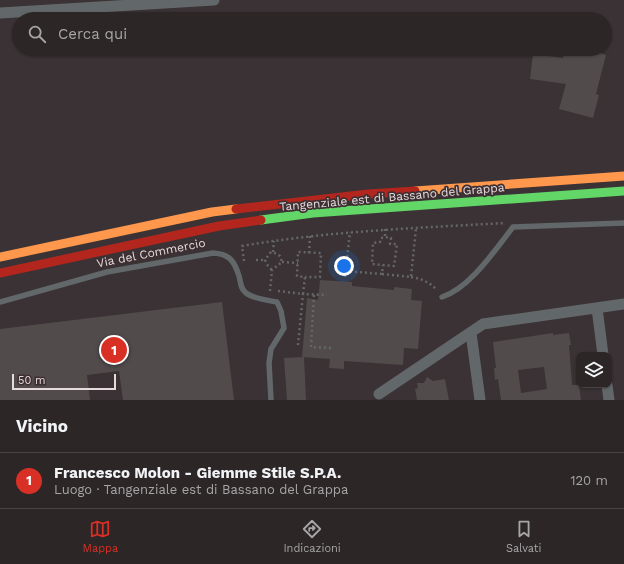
<!DOCTYPE html>
<html lang="it">
<meta charset="utf-8">
<style>
body{margin:0;font-family:"Work Sans",sans-serif;background:#342e2f;color:#f1f3f6}
.controls{position:absolute;right:12px;bottom:12px;display:grid;overflow:hidden;border-radius:8px;box-shadow:0 1px 3px #0004}
.controls button{width:36px;height:36px;display:grid;place-items:center;padding:0;border:0;border-bottom:1px solid #484344;background:#2c2627;color:#f1f3f6;font:20px sans-serif}
.scale{position:absolute;left:12px;bottom:10px;width:104px;box-sizing:border-box;padding-left:4px;border:2px solid #e5dbdd;border-top:0;font-size:11px;line-height:14px;white-space:nowrap;color:#e5dbdd;-webkit-text-stroke:3px #3d2f32;paint-order:stroke}
.you{position:absolute;left:344px;top:266px;width:14px;height:14px;margin:-10px;border:3px solid #fff;border-radius:50%;background:#1a73e8;box-shadow:0 0 0 6px #1a73e833}
.badge{display:grid;place-items:center;width:26px;height:26px;border-radius:50%;background:#d93025;color:#fff;font-size:13px;font-weight:700}
.pin{position:absolute;translate:-50% -50%;border:2px solid #fff;box-shadow:0 1px 4px #0006}
.list{margin:0;padding:0;list-style:none}
h2{display:flex;justify-content:space-between;align-items:center;height:52px;margin:0;padding:0 16px;font-size:17px}
h2 small{font-size:13px;font-weight:400;color:#a6a5a7}
.list li{display:grid;grid-template-columns:26px 1fr auto;gap:12px;align-items:center;box-sizing:border-box;height:56px;padding:0 16px;border-top:1px solid #484344}
.list b{display:block;font-size:15px;white-space:nowrap}
.list p{margin:0;font-size:13px;white-space:nowrap;color:#a6a5a7}
.list em{font-size:13px;font-style:normal;color:#a6a5a7}
.icon{flex:none;width:22px;height:22px;fill:none;stroke:currentColor;stroke-width:2;stroke-linecap:round;stroke-linejoin:round}
.map{position:relative;flex:none;width:624px;height:400px;overflow:hidden}
.search{position:absolute;background:#2c2627;box-shadow:0 1px 3px #0004;left:12px;right:12px;top:12px;height:44px;display:flex;align-items:center;gap:10px;box-sizing:border-box;padding:0 14px;border-radius:22px;color:#a6a5a7;font-size:15px}
.sheet{height:108px;background:#2c2627}
nav{display:flex;justify-content:space-around;align-items:center;box-sizing:border-box;height:56px;border-top:1px solid #484344;background:#2c2627;font-size:11px;color:#a6a5a7}
nav a{display:grid;justify-items:center;gap:2px}
nav .on{color:#d93025}
.map>svg:first-child{display:block}
.building{fill:#514b4c;fill-rule:evenodd}
.lines{fill:none;stroke-linecap:round;stroke-linejoin:round}
.path{stroke:#646667;stroke-width:2.5;stroke-dasharray:2 3;stroke-linecap:butt}
.lane{stroke:#62686a;stroke-width:5.5}
.street{stroke:#62686a;stroke-width:11}
.fast{stroke:#63d668;stroke-width:9}
.slow{stroke:#ff974d;stroke-width:9}
.jam{stroke:#b3261e;stroke-width:9}
.labels{text-anchor:middle;stroke-width:3.5;stroke-linejoin:round;paint-order:stroke}
.street-label{font-size:12px;fill:#e5dbdd;stroke:#3d2f32}
</style>
<div class="map">
<svg width="624" height="400" viewBox="0 0 624 400">
<rect width="100%" height="100%" fill="#3a3234"/>
<!-- building -->
<path class="building" d="M 565,49 L 593,56 L 594,51 L 606,55 L 596,94 L 599,95 L 593,118 L 559,109 L 566,84 L 530,79 L 533,54 L 563,58 Z
M 320,280 L 352,282 L 352,286 L 394,290 L 394,287 L 412,289 L 411,300 L 422,301 L 418,349 L 404,348 L 403,365 L 344,361 L 344,369 L 329,368 L 330,359 L 302,357 L 307,298 L 318,300 Z
M 222,302 L 234,400 L 123,400 L 119,371 L 87,375 L 90,400 L 0,400 L 0,329 Z
M 553,333 L 553,335 L 569,333 L 571,345 L 569,345 L 572,385 L 579,385 L 581,400 L 501,400 L 498,379 L 495,380 L 494,368 L 496,368 L 493,342 ZM 544,367 L 547,389 L 521,393 L 518,370 Z
M 304,357 L 306,400 L 287,400 L 284,358 Z
M 427,377 L 433,381 L 445,379 L 449,400 L 417,400 L 415,389 L 418,388 L 417,383 L 424,383 Z"/>
<g class="lines">
<!-- path -->
<path class="path" d="M 385,229 L 385,237 L 381,238 L 380,242 L 373,243 L 372,264 L 394,266 L 397,244 L 390,244 L 391,238 L 385,237
M 273,252 L 274,241
M 309,253 L 310,236
M 256,260 L 265,260
M 244,261 L 242,246 C 329,231 417,228 505,223
M 282,262 L 298,263
M 345,271 L 382,274 L 383,265
M 382,274 L 411,277 L 416,228
M 345,277 L 350,232
M 411,277 C 422,279 429,282 437,290
M 270,291 L 272,270 L 282,262 L 280,256 L 273,252 L 270,253 L 265,260 L 268,266 L 272,270
M 278,291 L 303,294 L 305,277 L 297,276 L 298,252 L 321,253 L 320,277 L 305,277
M 314,295 L 311,347 L 333,348
M 298,345 L 303,294 L 327,295"/>
<!-- lane -->
<path class="lane" d="M 442,297 C 470,288 495,250 513,227 L 624,223
M 0,302 L 107,272 L 213,253 C 229,254 234,260 239,276 C 241,283 240,288 246,293 C 254,299 267,300 277,302 L 281,311 L 284,328 L 271,349 L 269,363 L 271,400"/>
<!-- street -->
<path class="street" d="M 0,13 L 214,0
M 597,308 L 603,355
M 471,333 L 480,400
M 607,385 L 609,400
M 379,394 L 483,324 L 624,304"/>
<!-- fast -->
<path class="fast" d="M 261,220 L 313,213 L 624,191"/>
<!-- slow -->
<path class="slow" d="M 415,191 L 624,176
M 0,257 L 212,212 L 236,209"/>
<!-- jam -->
<path class="jam" d="M 236,209 L 368,194 L 415,191
M 0,273 L 219,226 L 261,220"/>
</g>
<g class="labels">
<!-- street labels -->
<g class="street-label">
<text transform="translate(392 197) rotate(-5)" y="4">Tangenziale est di Bassano del Grappa</text>
<text transform="translate(151 253) rotate(-11)" y="4">Via del Commercio</text>
</g>
</g>
</svg>
<div class="controls">
<button><svg class="icon" aria-label="layers" viewBox="0 0 24 24"><path d="M12 4l9 5-9 5-9-5zM3 14l9 5 9-5"/></svg></button>
</div>
<div class="scale">50 m</div>
<div class="you"></div>
<div class="pin badge" style="left:114px;top:350px">1</div>
<div class="search"><svg class="icon" aria-label="search" viewBox="0 0 24 24"><circle cx="10" cy="10" r="6"/><path d="M15 15l6 6"/></svg>Cerca qui</div>
</div>
<section class="sheet">
<h2>Vicino<small></small></h2>
<ul class="list">
<li><span class="badge">1</span><div><b>Francesco Molon - Giemme Stile S.P.A.</b><p>Luogo · Tangenziale est di Bassano del Grappa</p></div><em>120 m</em></li>
</ul>
</section>
<nav>
<a class="on"><svg class="icon" aria-label="map" viewBox="0 0 24 24"><path d="M3 6l6-2 6 2 6-2v14l-6 2-6-2-6 2zM9 4v14M15 6v14"/></svg>Mappa</a>
<a><svg class="icon" aria-label="directions" viewBox="0 0 24 24"><path d="M12 3l9 9-9 9-9-9zM9 14v-3h6M13 9l2 2-2 2"/></svg>Indicazioni</a>
<a><svg class="icon" aria-label="saved" viewBox="0 0 24 24"><path d="M7 4h10v16l-5-4-5 4z"/></svg>Salvati</a>
</nav>
